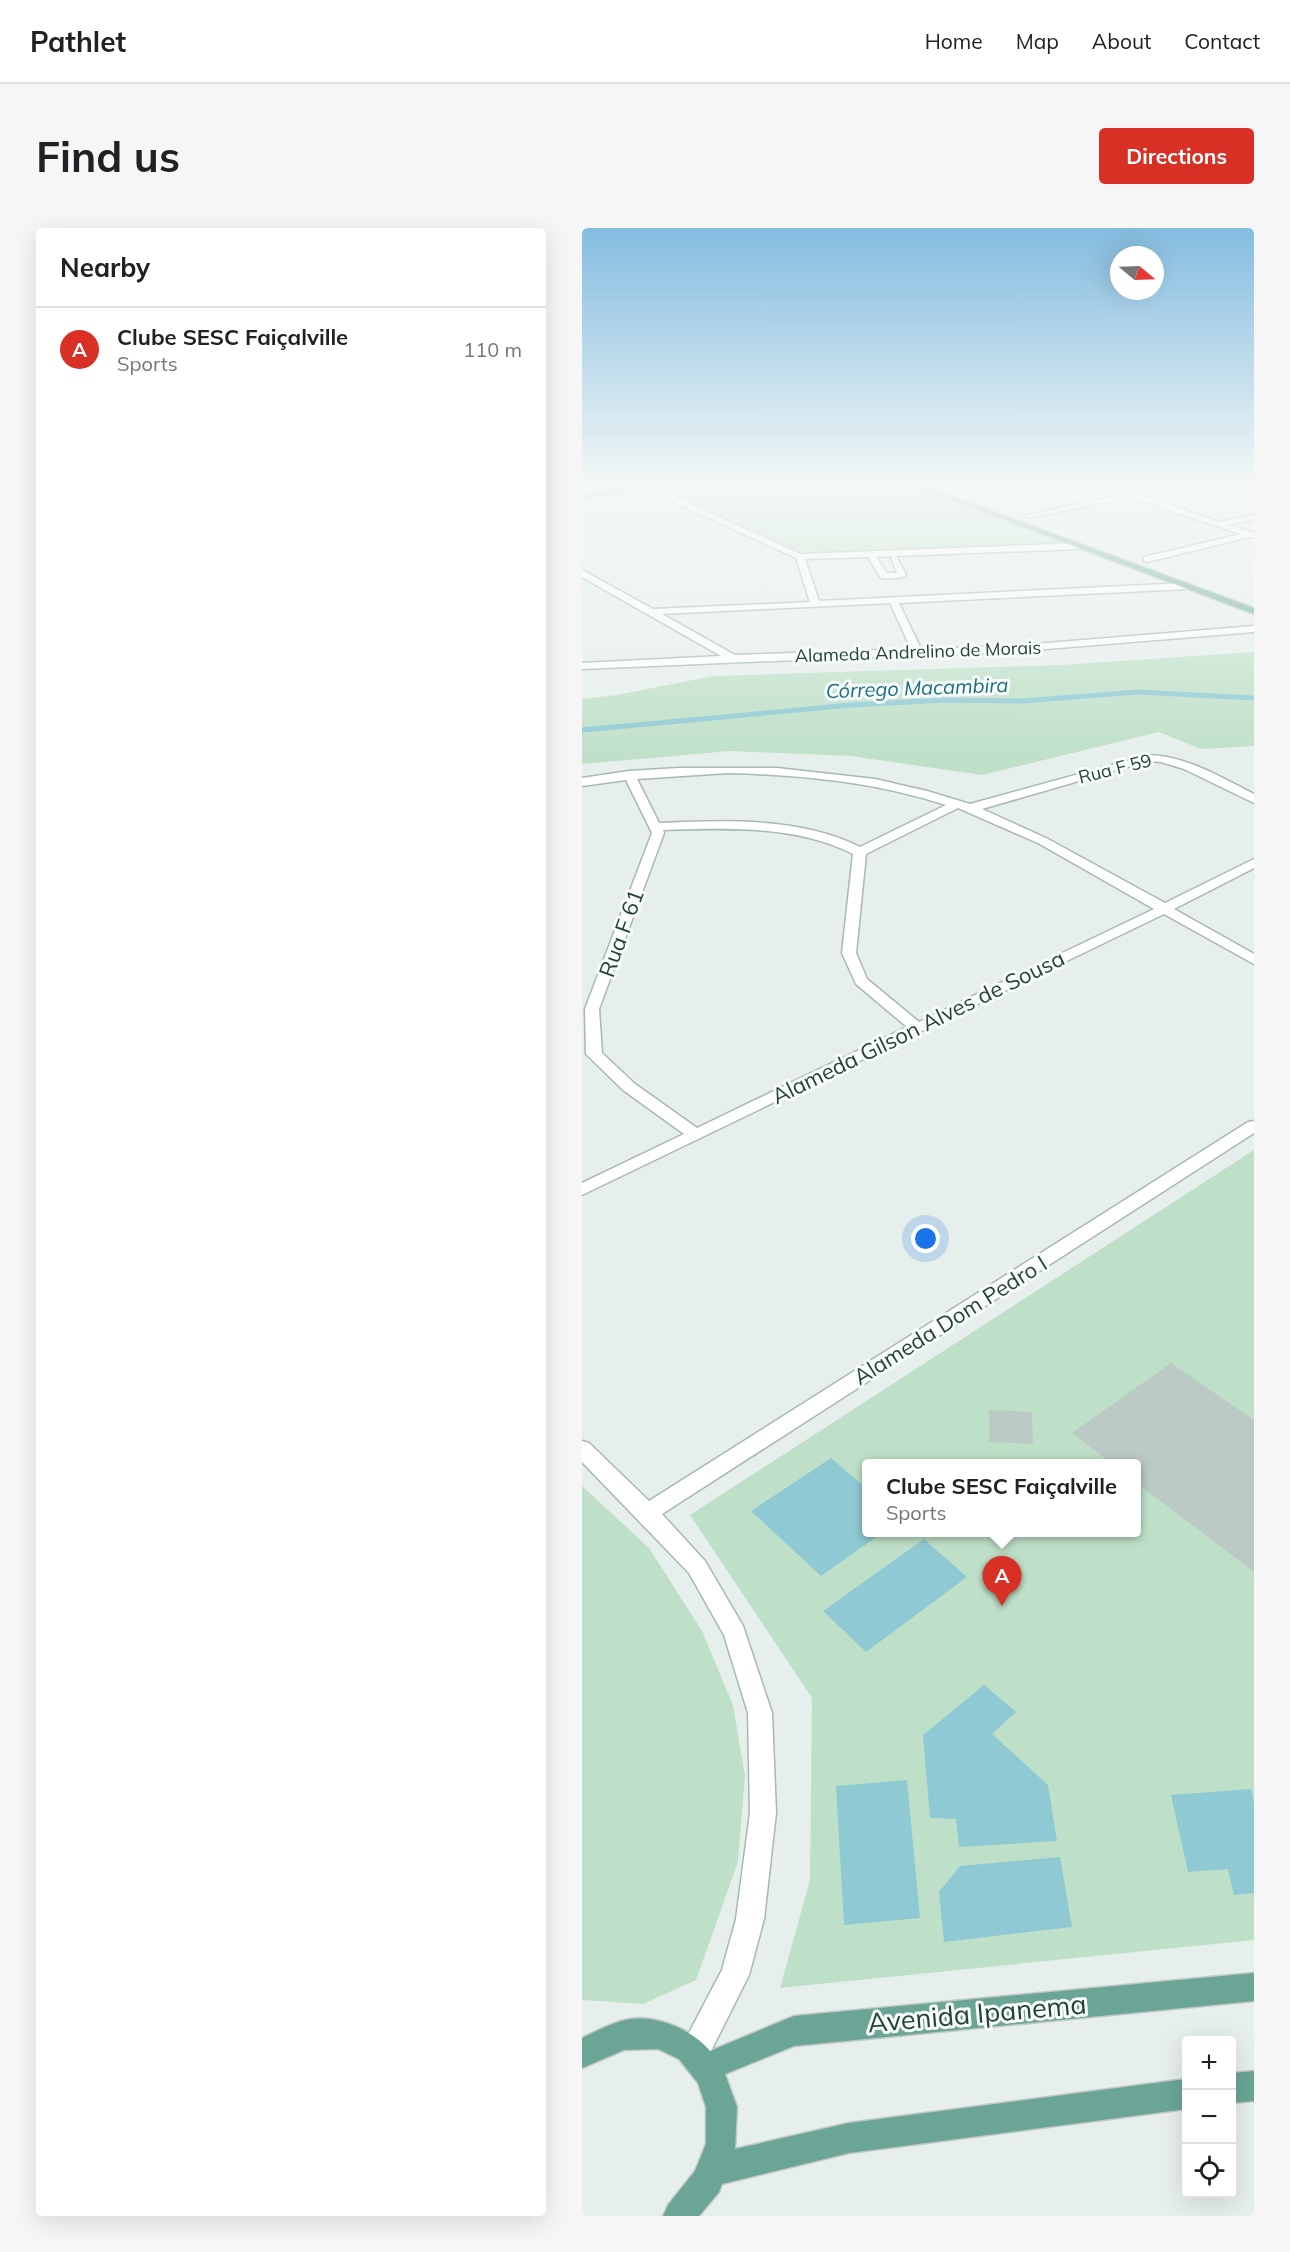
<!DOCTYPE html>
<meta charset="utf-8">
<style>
body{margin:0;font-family:Mulish,sans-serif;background:#f6f6f6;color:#202124}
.controls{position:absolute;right:18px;bottom:18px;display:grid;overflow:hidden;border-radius:6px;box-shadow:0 6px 24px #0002}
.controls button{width:54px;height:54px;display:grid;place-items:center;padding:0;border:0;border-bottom:2px solid #e0e0e0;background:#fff;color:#202124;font:30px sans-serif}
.compass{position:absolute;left:528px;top:18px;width:54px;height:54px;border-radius:50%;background:#fff;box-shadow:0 6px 24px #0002;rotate:109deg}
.you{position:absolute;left:344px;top:1011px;width:21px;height:21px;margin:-15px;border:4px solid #fff;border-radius:50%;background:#1a73e8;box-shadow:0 0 0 9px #1a73e833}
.badge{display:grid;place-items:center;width:39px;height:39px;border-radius:50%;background:#d93025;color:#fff;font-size:20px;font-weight:700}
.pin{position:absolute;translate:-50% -50px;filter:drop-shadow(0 2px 3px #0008)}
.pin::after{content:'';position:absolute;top:32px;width:21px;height:18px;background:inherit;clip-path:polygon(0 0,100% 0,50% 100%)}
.popup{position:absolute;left:280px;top:1231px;width:279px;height:78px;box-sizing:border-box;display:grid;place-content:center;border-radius:6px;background:#fff;filter:drop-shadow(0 2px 4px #0005);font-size:20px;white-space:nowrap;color:#757577}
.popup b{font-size:22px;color:#202124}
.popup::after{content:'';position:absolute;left:50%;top:100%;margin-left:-12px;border:12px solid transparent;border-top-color:#fff}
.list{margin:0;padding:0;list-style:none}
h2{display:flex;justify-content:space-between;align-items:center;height:78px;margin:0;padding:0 24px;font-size:26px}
h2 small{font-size:20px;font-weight:400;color:#757577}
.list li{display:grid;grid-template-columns:39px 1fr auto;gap:18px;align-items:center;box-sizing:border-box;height:84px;padding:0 24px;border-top:2px solid #e0e0e0}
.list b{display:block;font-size:22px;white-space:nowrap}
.list p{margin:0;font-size:20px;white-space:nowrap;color:#757577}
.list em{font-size:20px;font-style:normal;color:#757577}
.icon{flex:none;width:33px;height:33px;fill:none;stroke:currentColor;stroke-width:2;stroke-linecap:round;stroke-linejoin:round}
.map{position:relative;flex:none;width:672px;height:1988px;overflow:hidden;border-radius:6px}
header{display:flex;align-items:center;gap:36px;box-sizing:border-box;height:84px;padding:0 30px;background:#fff;border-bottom:2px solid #e0e0e0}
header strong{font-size:28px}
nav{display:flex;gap:33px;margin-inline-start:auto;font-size:21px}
.intro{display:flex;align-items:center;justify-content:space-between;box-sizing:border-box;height:144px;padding:0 36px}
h1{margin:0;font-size:42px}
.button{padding:15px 27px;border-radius:6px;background:#d93025;color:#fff;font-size:21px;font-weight:700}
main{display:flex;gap:36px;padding:0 36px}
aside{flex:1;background:#fff;border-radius:6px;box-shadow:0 6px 24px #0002}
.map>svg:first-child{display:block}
.green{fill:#bfe0c8;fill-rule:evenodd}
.water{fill:#8ec9d4}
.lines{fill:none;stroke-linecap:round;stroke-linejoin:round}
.stream{stroke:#8ec9d4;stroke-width:5}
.building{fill:#bbcac4}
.minor-casing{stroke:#a8b8b2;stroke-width:3}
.major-casing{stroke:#c2cac8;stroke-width:3}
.minor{fill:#fff;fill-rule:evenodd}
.major{fill:#6aa596;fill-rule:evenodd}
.labels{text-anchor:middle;stroke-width:6;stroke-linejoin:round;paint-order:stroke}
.far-street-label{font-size:18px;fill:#24423a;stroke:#f7fbf9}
.far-water-label{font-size:20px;font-style:italic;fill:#1c6f80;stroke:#f7fbf9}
.street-label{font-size:22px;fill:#24423a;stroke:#f7fbf9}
.near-street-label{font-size:27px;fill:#24423a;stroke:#f7fbf9}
</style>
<header>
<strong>Pathlet</strong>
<nav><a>Home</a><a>Map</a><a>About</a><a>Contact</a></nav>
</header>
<div class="intro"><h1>Find us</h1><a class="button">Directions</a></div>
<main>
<aside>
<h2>Nearby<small></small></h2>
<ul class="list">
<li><span class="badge">A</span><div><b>Clube SESC Faiçalville</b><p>Sports</p></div><em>110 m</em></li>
</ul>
</aside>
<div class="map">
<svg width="672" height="1988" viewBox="0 0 672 1988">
<rect width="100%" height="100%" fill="#e6efeb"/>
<!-- green -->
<path class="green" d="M 93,254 L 314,254 L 479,314 L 225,327 L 72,258 Z
M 672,424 L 672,518 L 619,521 L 577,504 L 400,547 L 269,528 L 148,523 L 0,536 L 0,471 L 35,467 L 131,448 L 478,437 Z
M 672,922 L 672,1712 L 198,1760 L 228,1652 L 230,1470 L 108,1287 ZM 285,1236 L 555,1236 L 555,1304 L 285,1304 Z
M 0,1258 L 67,1320 L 120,1403 L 151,1477 L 163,1548 L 156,1634 L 114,1752 L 61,1776 L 0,1772 Z"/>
<!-- water -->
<path class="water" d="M 249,1230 L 285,1261 L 285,1304 L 300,1305 L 239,1348 L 169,1283 Z
M 342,1311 L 385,1349 L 284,1424 L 241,1383 Z
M 402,1457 L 434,1484 L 410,1506 L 466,1557 L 475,1613 L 377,1619 L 374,1591 L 348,1590 L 341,1507 Z
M 325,1552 L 338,1690 L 262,1697 L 254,1558 Z
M 669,1561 L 672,1574 L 672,1665 L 652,1667 L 646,1641 L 606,1644 L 589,1567 Z
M 478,1629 L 490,1699 L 362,1714 L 357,1664 L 378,1638 Z"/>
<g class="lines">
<!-- stream -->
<path class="stream" d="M 0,502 L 270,477 L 364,472 L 441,473 L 555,464 L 672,470"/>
</g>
<!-- building -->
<path class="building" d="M 589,1135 L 672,1192 L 672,1344 L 555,1255 L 555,1236 L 530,1236 L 490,1205 Z
M 407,1182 L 450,1184 L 451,1216 L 407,1214 Z"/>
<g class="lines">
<defs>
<path id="minor" d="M 507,254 L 519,254 L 638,294 L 672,287 L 672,291 L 647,297 L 672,305 L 672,310 L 668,309 L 565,334 L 562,333 L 562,329 L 659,306 L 547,269 L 447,290 L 443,288 L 539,266 Z
M 64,256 L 219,326 L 497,315 L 501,318 L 497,321 L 314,328 L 324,347 C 319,351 306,351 299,350 L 286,329 L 223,331 L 237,373 L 605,355 L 610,358 L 605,361 L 317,375 L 339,421 L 429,418 L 672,398 L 672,404 L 429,424 L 340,427 L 336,429 L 332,427 L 0,441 L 0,435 L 139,428 L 0,349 L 0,342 L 71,381 L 228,374 L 214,330 L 61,260 L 60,258 ZM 311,328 L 309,330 L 315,345 L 305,345 L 294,329 ZM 308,375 L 329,421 L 153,427 L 80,386 Z
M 566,527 C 605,528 638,549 672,566 L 672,575 L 602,541 L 579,534 L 566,533 L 400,581 L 464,610 L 583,675 L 672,631 L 672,640 L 592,681 L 672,726 L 672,736 L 582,686 L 0,967 L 0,955 L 102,906 L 41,862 L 4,826 L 3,781 L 70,605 L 44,552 L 0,558 L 0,550 L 47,543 L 97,540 L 195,540 L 293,551 L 345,563 L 388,576 ZM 146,545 C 221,547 293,554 364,577 L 278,619 C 219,589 142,592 77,595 L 55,551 ZM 376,580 L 456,615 L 572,681 L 337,794 L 285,751 L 274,725 L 284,626 ZM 81,602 C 143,600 215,597 271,626 L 260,725 L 274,756 L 325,799 L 115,900 L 53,856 L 20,825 L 17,781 L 82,605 Z
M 672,893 L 672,905 L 80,1286 L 123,1333 L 161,1398 L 190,1485 L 194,1585 L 182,1691 L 167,1747 L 123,1835 L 112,1839 L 101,1835 L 97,1824 L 140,1742 L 154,1691 L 168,1585 L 166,1485 L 142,1407 L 107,1345 L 0,1234 L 0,1213 L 7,1215 L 67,1273 L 666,894 Z"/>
<path id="major" d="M 69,254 L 87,254 L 0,271 L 0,267 Z
M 321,254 L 332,254 L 672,380 L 672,386 Z
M 672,1745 L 672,1773 L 212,1818 L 143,1846 L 155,1879 L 153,1921 L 267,1895 L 604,1851 L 604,1881 L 267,1925 L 140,1956 L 137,1964 L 117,1988 L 81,1988 L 86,1977 L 113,1943 L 124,1916 L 124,1879 L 116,1855 L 97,1831 L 76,1821 L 42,1822 L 0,1840 L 0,1810 C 13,1804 26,1797 39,1793 C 69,1784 109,1800 128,1823 L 212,1788 Z
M 672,1843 L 672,1873 L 650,1875 L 650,1845 Z"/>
</defs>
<!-- minor casing -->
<use href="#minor" class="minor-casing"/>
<!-- major casing -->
<use href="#major" class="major-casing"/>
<!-- minor -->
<use href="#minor" class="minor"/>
<!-- major -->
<use href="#major" class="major"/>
</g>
<!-- sky -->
<linearGradient id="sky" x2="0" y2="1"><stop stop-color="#84bce0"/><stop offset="0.48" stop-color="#f4f8f6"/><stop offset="1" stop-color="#f4f8f6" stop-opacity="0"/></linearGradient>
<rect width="672" height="533" fill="url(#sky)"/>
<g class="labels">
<!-- far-street labels -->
<g class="far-street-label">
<text transform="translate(336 424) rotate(-2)" y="6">Alameda Andrelino de Morais</text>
<text transform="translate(533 541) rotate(-14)" y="6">Rua F 59</text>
</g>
<!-- far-water labels -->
<g class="far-water-label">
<text transform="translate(335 460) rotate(-2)" y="7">Córrego Macambira</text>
</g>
<!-- street labels -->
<g class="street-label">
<text transform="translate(39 705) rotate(-70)" y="8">Rua F 61</text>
<text transform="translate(336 799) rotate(-26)" y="8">Alameda Gilson Alves de Sousa</text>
<text transform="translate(368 1092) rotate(-32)" y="8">Alameda Dom Pedro I</text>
</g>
<!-- near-street labels -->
<g class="near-street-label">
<text transform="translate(395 1786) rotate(-5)" y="9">Avenida Ipanema</text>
</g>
</g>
</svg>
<div class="controls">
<button>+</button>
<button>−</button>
<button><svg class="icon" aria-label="locate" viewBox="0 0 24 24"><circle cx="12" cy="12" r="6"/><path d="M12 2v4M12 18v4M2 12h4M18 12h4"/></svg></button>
</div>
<svg class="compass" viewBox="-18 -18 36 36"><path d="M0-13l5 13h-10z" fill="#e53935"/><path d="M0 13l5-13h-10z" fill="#757577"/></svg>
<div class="you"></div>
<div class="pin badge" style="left:420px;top:1378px">A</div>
<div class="popup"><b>Clube SESC Faiçalville</b>Sports</div>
</div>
</main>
